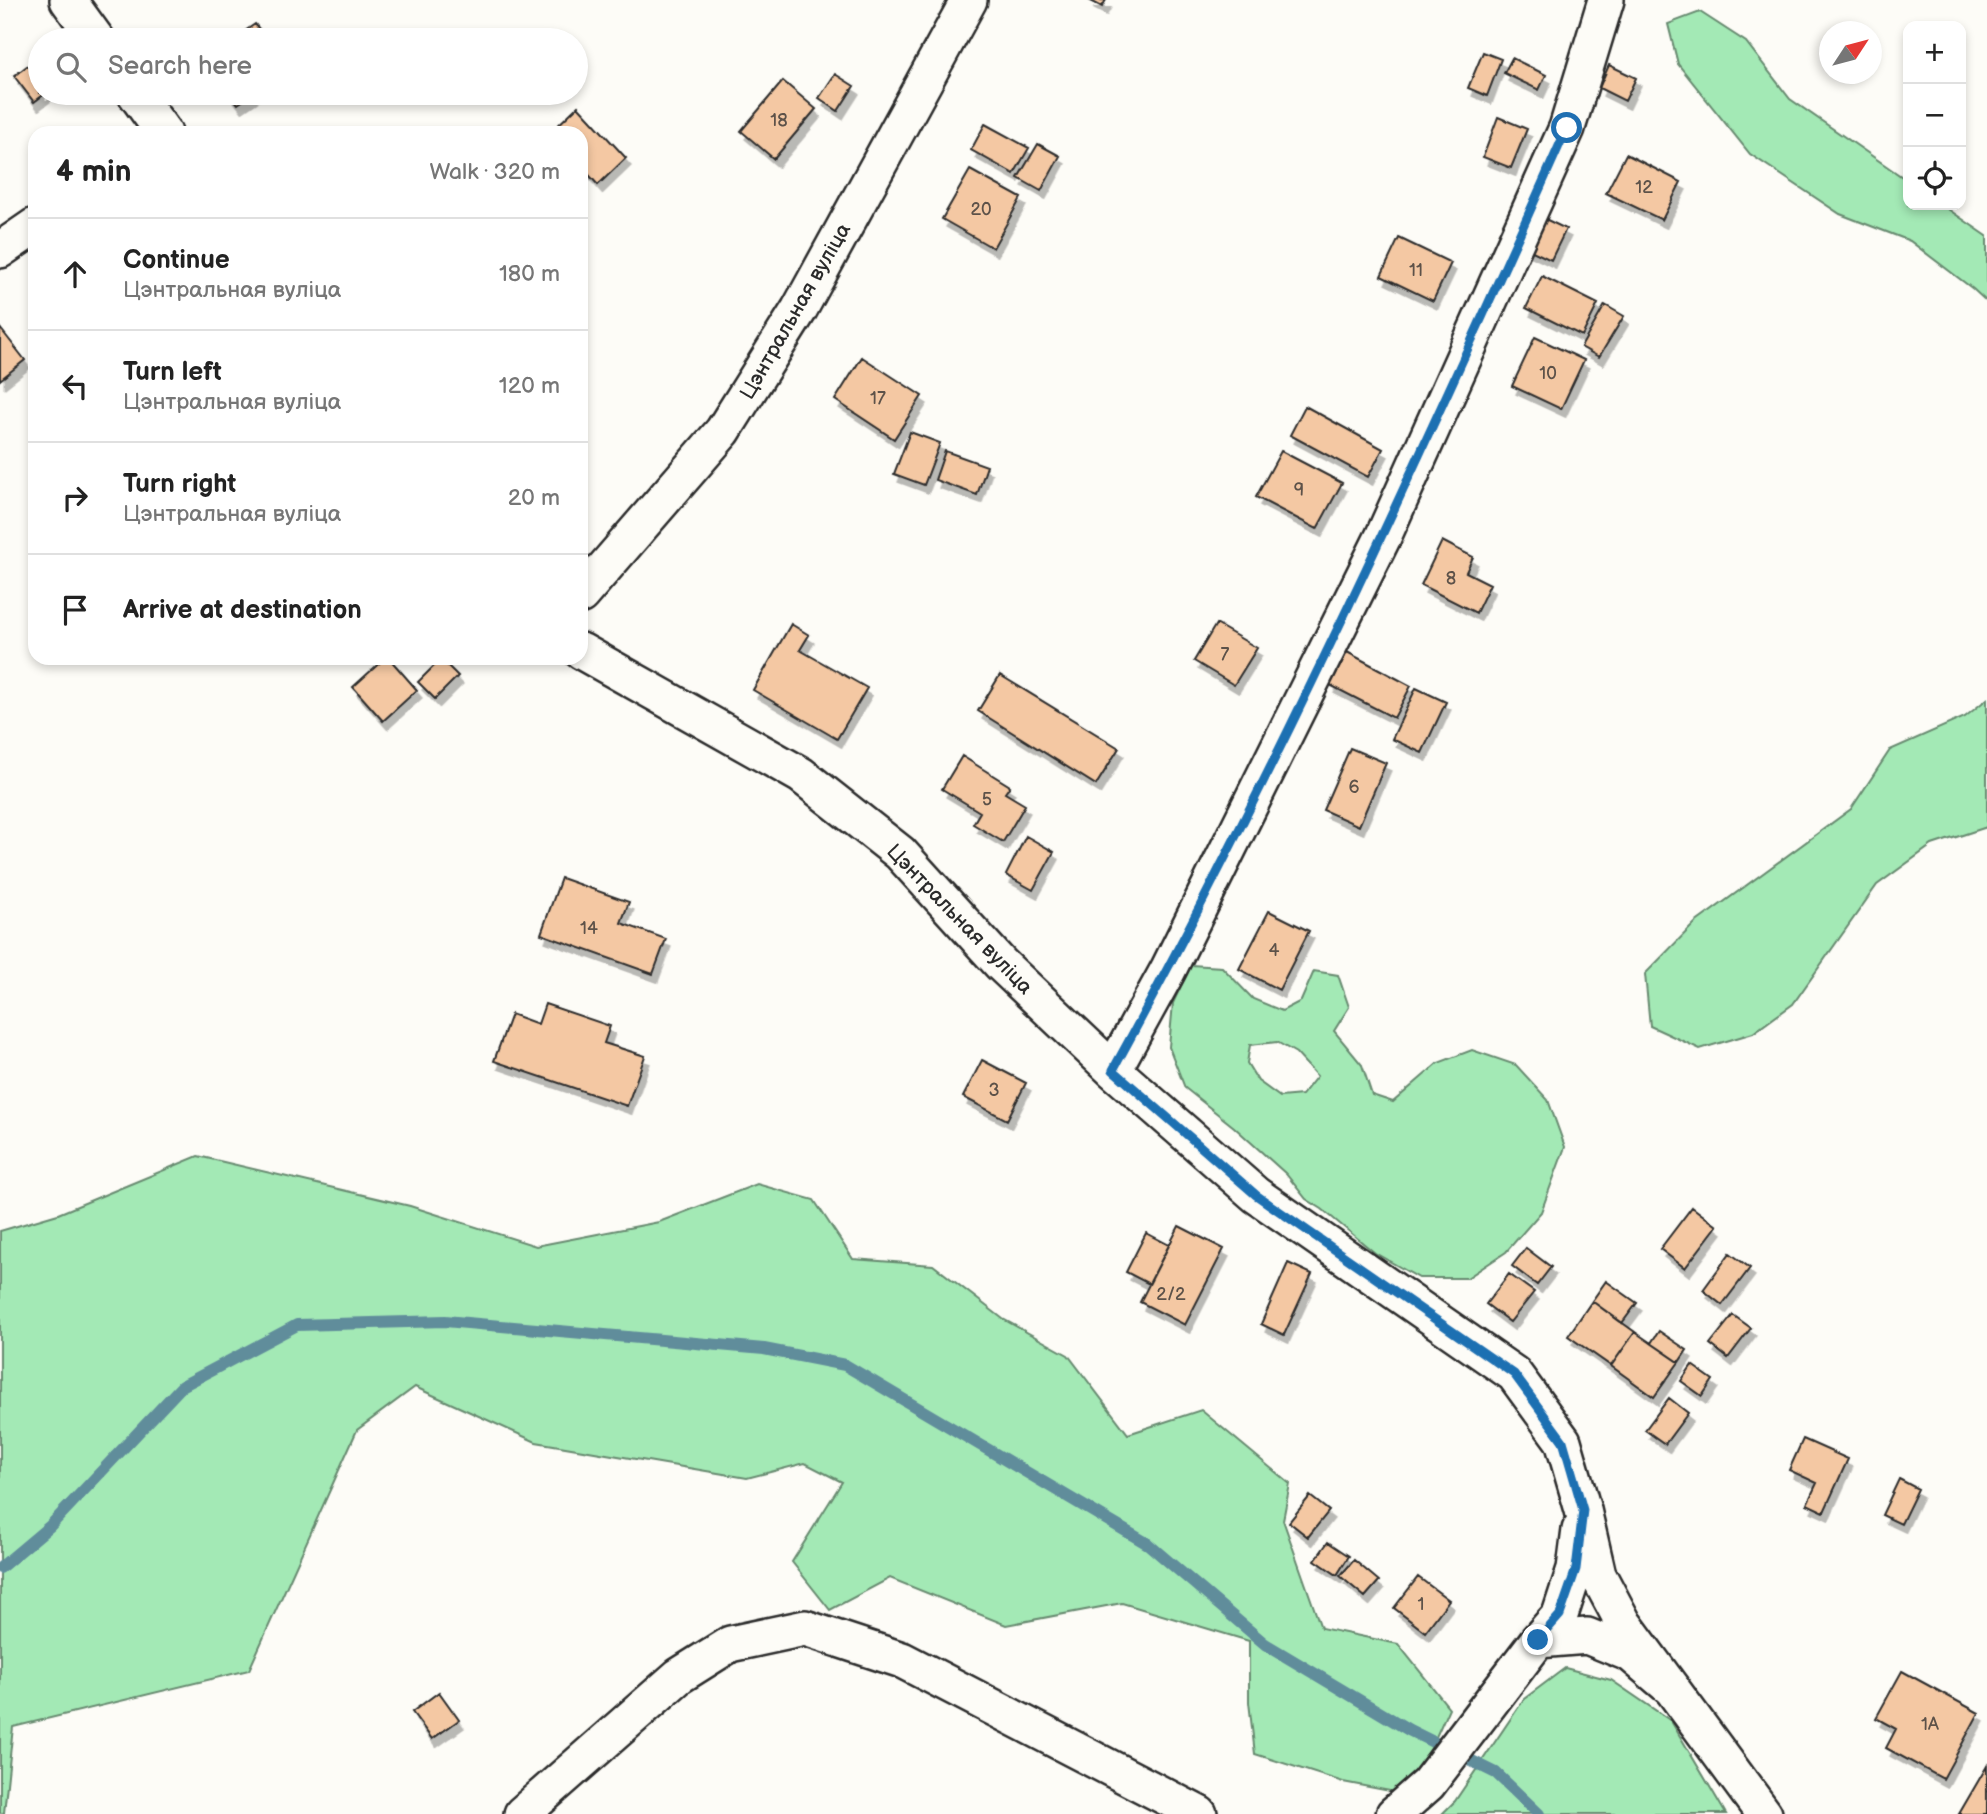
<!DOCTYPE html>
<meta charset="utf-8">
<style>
body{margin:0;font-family:"Balsamiq Sans",sans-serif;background:#f2f2f2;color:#222}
.controls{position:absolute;right:21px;top:21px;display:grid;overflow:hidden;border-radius:14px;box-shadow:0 4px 10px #0003}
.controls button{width:63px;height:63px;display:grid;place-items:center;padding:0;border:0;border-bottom:2px solid #e0e0e0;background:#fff;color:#222;font:35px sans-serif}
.compass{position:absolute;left:1819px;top:21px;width:63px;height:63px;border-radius:50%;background:#fff;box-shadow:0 4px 10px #0003;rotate:54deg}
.stop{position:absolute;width:21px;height:21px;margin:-16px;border:5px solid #1f6fb2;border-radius:50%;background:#fff}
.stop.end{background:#1f6fb2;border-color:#fff;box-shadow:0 2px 7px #0008}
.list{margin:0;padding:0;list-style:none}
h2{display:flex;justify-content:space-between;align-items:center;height:91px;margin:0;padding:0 28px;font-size:30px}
h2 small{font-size:23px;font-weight:400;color:#767676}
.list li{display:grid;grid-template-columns:46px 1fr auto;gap:21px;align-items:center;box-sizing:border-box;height:112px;padding:0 28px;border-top:2px solid #e0e0e0}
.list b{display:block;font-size:26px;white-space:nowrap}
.list p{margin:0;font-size:23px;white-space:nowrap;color:#767676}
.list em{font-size:23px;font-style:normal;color:#767676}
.icon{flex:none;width:38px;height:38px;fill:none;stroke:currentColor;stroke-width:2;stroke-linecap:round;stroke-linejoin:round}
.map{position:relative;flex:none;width:1987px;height:1814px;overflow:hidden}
.search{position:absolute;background:#fff;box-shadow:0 4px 10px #0003;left:28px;top:28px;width:560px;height:77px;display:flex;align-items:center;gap:18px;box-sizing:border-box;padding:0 24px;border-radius:38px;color:#767676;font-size:26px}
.panel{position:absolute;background:#fff;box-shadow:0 4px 10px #0003;left:28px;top:126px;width:560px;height:539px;border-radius:21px}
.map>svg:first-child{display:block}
.green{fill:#a3e9b5;stroke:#678a70;stroke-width:2;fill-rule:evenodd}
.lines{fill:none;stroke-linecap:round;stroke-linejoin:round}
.stream{stroke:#618d9b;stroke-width:12}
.building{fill:#f4c8a3;stroke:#2b2b2b;stroke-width:2;filter:url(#shadow)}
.minor-casing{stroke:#2b2b2b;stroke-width:40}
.minor{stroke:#fdfcf7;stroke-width:35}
.route{stroke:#1f6fb2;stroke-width:9}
.labels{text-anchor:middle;stroke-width:6;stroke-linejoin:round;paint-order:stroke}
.number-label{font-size:18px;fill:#5d5249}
.street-label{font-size:21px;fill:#2b2b2b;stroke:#fdfcf7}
</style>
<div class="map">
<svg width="1987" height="1814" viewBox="0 0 1987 1814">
<defs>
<filter id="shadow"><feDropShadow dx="4.5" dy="8" stdDeviation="0" flood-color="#0004"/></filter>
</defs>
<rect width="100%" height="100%" fill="#fdfcf7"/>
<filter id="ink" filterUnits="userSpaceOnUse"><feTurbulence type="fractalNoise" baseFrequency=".0143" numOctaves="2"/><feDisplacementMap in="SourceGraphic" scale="14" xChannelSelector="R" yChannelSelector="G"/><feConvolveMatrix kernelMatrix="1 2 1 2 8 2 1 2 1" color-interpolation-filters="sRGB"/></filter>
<g filter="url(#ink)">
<!-- green -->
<path class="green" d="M 1700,12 L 1746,42 L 1790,99 L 1908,181 L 1908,205 L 1942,205 L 1987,236 L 1987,302 L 1973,289 L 1910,241 L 1840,214 L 1750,154 L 1678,64 L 1668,24 Z
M 1987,699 L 1987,827 L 1932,845 L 1877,885 L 1793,1004 L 1753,1033 L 1700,1049 L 1650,1026 L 1645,974 L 1695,923 L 1851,809 L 1890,750 L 1965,717 Z
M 1191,965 L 1222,967 L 1253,999 L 1282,1011 L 1301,1001 L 1314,971 L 1338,975 L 1349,1007 L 1334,1031 L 1362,1065 L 1372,1095 L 1393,1102 L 1438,1063 L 1472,1050 L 1516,1065 L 1548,1100 L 1565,1147 L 1541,1212 L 1506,1252 L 1467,1278 L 1419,1278 L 1375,1253 L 1322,1209 L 1306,1199 L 1286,1174 L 1234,1127 L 1185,1088 L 1169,1047 L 1173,1003 ZM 1277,1042 L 1296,1053 L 1317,1076 L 1302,1095 L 1280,1097 L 1258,1081 L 1247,1063 L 1250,1045 Z
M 198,1156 L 410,1206 L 536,1246 L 659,1222 L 757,1184 L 814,1200 L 853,1259 L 933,1265 L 1003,1319 L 1068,1355 L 1128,1434 L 1201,1410 L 1290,1484 L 1283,1520 L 1321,1628 L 1398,1644 L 1449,1708 L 1423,1766 L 1395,1792 L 1343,1782 L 1255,1754 L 1249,1702 L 1249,1641 L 1122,1603 L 1006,1625 L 890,1578 L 830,1610 L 792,1562 L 842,1482 L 805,1463 L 747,1478 L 536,1442 L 415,1387 L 357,1430 L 249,1670 L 13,1727 L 4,1813 L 0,1813 L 0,1231 L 58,1214 Z
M 1565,1668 L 1611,1680 L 1671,1721 L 1726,1814 L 1442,1814 L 1455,1801 L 1524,1699 Z"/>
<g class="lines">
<!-- stream -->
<path class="stream" d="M 0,1568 L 50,1526 L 182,1386 L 297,1325 L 445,1321 L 764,1349 L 845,1365 L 1148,1544 L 1265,1644 L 1409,1730 L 1496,1773 L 1539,1814"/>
</g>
<!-- building -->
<path class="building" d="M 1089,0 L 1106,0 L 1102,7 Z
M 255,24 L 268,40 L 232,40 Z
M 1483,52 L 1501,59 L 1487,96 L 1468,88 Z
M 40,56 L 40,93 L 46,93 L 34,102 L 14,76 Z
M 1512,58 L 1546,75 L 1539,90 L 1504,73 Z
M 1609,65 L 1636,78 L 1625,101 L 1599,88 Z
M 835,74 L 854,86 L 838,111 L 819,98 Z
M 783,81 L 816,109 L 774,159 L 741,131 Z
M 229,93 L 254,93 L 238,104 Z
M 578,106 L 626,158 L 598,185 L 581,166 L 581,133 L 550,133 Z
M 1498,117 L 1527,129 L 1511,168 L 1483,157 Z
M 985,124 L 1029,148 L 1014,174 L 971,150 Z
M 1038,144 L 1060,156 L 1041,191 L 1018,178 Z
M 1626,154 L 1681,182 L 1662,220 L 1606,193 Z
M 970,170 L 1021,198 L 993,248 L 942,219 Z
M 1541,217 L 1566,229 L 1551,260 L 1526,248 Z
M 1399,238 L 1451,263 L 1433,301 L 1381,276 Z
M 1542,276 L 1598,304 L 1582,336 L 1526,308 Z
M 1605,305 L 1624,316 L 1599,357 L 1581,347 Z
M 0,328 L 25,360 L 0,380 Z
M 1535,337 L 1584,360 L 1561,409 L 1512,386 Z
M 862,357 L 922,396 L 894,439 L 835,400 Z
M 1305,406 L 1383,449 L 1368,477 L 1290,435 Z
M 910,432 L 940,443 L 924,485 L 894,474 Z
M 945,451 L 987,466 L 977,495 L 935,480 Z
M 1281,451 L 1342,483 L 1317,529 L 1256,497 Z
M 1442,541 L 1473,557 L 1466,572 L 1490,584 L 1476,613 L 1421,585 Z
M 791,624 L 809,635 L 800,650 L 867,688 L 837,739 L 753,690 Z
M 1216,624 L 1257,648 L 1234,685 L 1194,661 Z
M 1347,652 L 1411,686 L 1394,718 L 1330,685 Z
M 385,658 L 389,658 L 417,690 L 383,721 L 353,687 Z
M 441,659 L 458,676 L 435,699 L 418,682 Z
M 1000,675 L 1119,748 L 1096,785 L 978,711 Z
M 1416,688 L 1446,702 L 1422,753 L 1392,739 Z
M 1350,748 L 1386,763 L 1359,826 L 1323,810 Z
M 962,756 L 1010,786 L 1005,793 L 1025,805 L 1003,842 L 973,824 L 980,812 L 942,789 Z
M 1026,836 L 1054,852 L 1033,890 L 1006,875 Z
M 561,878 L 629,902 L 621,923 L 666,939 L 653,974 L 541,934 Z
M 1269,911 L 1309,931 L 1279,990 L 1239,969 Z
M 545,1004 L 610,1026 L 604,1043 L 645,1056 L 627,1106 L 494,1061 L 511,1014 L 538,1024 Z
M 982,1060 L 1026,1083 L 1007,1120 L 963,1097 Z
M 1692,1207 L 1717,1226 L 1685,1268 L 1660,1249 Z
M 1179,1226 L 1224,1249 L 1185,1325 L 1140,1302 Z
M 1146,1233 L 1169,1245 L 1149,1284 L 1126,1272 Z
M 1526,1248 L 1551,1267 L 1537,1285 L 1512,1266 Z
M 1730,1253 L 1750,1268 L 1722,1305 L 1703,1290 Z
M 1288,1263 L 1312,1274 L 1284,1335 L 1261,1324 Z
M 1509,1274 L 1534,1292 L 1510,1322 L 1486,1304 Z
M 1606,1281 L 1637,1303 L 1622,1323 L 1592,1301 Z
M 1592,1301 L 1635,1332 L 1611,1366 L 1568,1336 Z
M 1733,1315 L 1751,1328 L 1728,1358 L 1710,1344 Z
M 1659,1331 L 1687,1350 L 1679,1362 L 1651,1343 Z
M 1635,1332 L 1679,1362 L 1654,1397 L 1611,1366 Z
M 1692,1365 L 1713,1380 L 1702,1396 L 1681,1381 Z
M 1669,1398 L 1688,1413 L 1665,1444 L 1645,1430 Z
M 1803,1439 L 1848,1459 L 1824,1512 L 1807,1504 L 1817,1483 L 1789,1470 Z
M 1899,1479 L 1918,1489 L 1901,1524 L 1882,1515 Z
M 1310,1496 L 1329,1511 L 1308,1537 L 1289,1522 Z
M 1328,1542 L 1349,1556 L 1337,1575 L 1315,1560 Z
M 1354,1560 L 1379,1581 L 1365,1597 L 1340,1576 Z
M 1418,1577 L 1449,1600 L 1425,1632 L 1394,1608 Z
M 1902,1671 L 1979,1713 L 1943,1779 L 1886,1748 L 1896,1729 L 1876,1718 Z
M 439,1692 L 459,1720 L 432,1739 L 412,1712 Z
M 1987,1766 L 1987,1814 L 1959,1814 Z"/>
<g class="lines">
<defs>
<path id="minor" d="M 68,0 L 97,40
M 135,93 L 164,133
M 0,250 L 35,226
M 581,595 L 723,431 L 799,310 L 969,0
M 581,651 L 801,775 L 900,853 L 1001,964 L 1113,1070 L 1256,1195 L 1514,1374 L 1563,1441 L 1583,1510 L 1598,1575 L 1624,1624 L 1672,1689
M 1113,1070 L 1168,970 L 1383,537 L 1567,128 L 1606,0
M 1538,1640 L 1587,1636 L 1631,1654 L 1672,1689 L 1764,1814
M 522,1814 L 679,1676 L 730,1644 L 805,1628 L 902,1660 L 1199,1814
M 1394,1814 L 1428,1784 L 1538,1640 L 1560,1615 L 1575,1569 L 1580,1530"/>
</defs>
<!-- minor casing -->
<use href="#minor" class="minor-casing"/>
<!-- minor -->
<use href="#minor" class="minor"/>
</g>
</g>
<g class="lines" filter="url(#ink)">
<!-- route -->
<path class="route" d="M 1538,1640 L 1560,1615 L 1576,1569 L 1583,1510 L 1563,1441 L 1514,1374 L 1256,1195 L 1113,1070 C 1280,765 1425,447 1567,128"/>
</g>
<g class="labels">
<!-- number labels -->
<g class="number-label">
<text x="779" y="126">18</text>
<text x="1644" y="193">12</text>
<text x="981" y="215">20</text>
<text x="1416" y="276">11</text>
<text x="1548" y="379">10</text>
<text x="878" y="404">17</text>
<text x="1299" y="496">9</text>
<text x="1451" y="584">8</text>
<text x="1225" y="660">7</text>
<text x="1354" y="793">6</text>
<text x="987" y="805">5</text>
<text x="589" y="934">14</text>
<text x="1274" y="956">4</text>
<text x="994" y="1096">3</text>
<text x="1171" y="1300">2/2</text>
<text x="1421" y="1610">1</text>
<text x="1930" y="1730">1А</text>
</g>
<!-- street labels -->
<g class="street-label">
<text transform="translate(795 311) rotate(-60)" y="7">Цэнтральная вуліца</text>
<text transform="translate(960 919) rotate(46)" y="7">Цэнтральная вуліца</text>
</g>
</g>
</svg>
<div class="controls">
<button>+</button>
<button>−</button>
<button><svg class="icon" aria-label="locate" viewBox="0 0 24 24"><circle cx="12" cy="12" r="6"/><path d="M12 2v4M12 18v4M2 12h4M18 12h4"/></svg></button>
</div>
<svg class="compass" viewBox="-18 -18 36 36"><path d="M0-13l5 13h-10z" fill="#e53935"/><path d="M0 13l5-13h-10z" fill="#767676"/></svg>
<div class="stop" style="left:1567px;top:128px"></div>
<div class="stop end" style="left:1538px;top:1640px"></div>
<div class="search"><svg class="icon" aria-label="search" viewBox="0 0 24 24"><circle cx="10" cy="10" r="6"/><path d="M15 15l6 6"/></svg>Search here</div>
<section class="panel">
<h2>4 min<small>Walk · 320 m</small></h2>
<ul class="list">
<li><svg class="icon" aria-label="ahead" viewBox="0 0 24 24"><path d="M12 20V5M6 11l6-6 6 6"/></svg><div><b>Continue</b><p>Цэнтральная вуліца</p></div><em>180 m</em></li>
<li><svg class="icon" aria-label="left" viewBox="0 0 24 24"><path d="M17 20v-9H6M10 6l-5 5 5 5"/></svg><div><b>Turn left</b><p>Цэнтральная вуліца</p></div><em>120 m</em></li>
<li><svg class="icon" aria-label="right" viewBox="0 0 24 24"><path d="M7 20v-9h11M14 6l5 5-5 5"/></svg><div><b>Turn right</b><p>Цэнтральная вуліца</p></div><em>20 m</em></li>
<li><svg class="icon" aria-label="arrive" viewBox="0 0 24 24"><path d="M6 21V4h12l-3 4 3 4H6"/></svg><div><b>Arrive at destination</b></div></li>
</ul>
</section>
</div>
